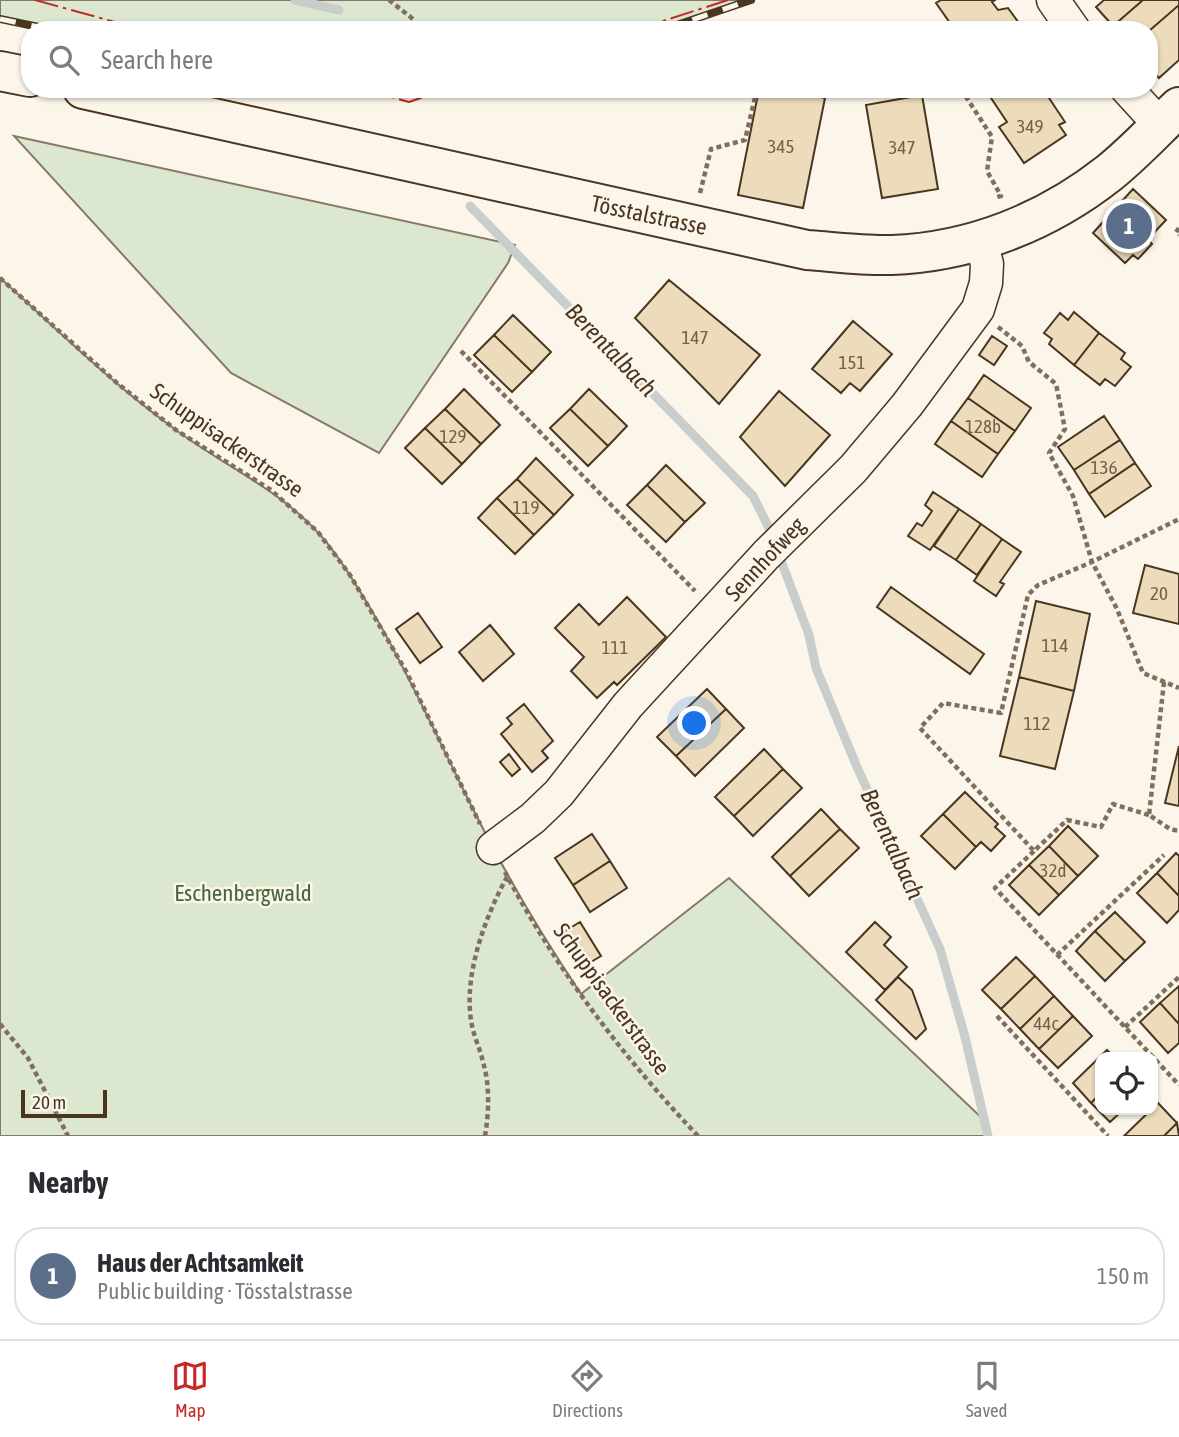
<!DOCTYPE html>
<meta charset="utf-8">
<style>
body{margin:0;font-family:"Asap Condensed",sans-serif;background:#f2f2f3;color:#2b2b33}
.controls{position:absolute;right:21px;bottom:21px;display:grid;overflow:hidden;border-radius:14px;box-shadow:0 2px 5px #0004}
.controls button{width:63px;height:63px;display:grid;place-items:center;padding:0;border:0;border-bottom:2px solid #e1e1e2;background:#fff;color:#2b2b33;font:35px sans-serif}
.scale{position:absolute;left:21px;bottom:18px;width:86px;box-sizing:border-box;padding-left:7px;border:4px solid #4a3520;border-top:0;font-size:19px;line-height:24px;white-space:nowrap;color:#4a3520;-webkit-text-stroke:5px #fbf6e9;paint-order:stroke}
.you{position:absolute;left:695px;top:724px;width:24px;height:24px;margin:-18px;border:5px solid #fff;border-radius:50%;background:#1a73e8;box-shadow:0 0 0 10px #1a73e833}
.badge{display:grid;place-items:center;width:46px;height:46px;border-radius:50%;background:#c62828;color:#fff;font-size:23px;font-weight:700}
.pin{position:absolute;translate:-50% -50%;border:4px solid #fff;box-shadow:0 2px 7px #0006}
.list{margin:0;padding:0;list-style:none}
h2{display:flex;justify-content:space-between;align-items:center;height:91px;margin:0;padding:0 28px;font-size:30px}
h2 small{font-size:23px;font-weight:400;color:#7c7c81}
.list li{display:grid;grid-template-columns:46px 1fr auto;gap:21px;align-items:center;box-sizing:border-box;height:98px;margin:0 14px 14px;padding:0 14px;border:2px solid #e1e1e2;border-radius:28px}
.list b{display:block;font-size:26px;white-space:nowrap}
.list p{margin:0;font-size:23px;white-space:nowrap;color:#7c7c81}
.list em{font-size:23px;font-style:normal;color:#7c7c81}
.icon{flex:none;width:38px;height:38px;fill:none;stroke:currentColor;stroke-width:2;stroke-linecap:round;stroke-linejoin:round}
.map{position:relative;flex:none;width:1179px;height:1136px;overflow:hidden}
.search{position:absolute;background:#fff;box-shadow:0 2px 5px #0004;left:21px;right:21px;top:21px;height:77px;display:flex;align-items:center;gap:18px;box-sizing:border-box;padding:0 24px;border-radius:28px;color:#7c7c81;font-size:26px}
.sheet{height:203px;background:#fff}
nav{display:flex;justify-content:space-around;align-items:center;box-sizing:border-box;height:98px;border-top:2px solid #e1e1e2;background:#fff;font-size:19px;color:#7c7c81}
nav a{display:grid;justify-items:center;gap:4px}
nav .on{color:#c62828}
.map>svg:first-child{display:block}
.green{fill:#dce7d0;stroke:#887966;stroke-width:2}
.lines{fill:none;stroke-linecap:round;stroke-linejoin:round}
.stream{stroke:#c9cecd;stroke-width:9}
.building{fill:#ecdcbc;stroke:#4a3520;stroke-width:2}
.minor-casing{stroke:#4a3520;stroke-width:35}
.major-casing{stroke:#4a3520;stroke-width:42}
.path{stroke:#7f6f5c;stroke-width:4.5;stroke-dasharray:5 3.5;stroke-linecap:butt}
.minor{stroke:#fbf6e9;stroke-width:32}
.major{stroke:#fbf6e9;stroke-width:38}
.rail-casing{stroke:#4a3520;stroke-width:8}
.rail{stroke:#fbf6e9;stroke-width:5;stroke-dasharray:16;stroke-linecap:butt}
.power{stroke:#c62828;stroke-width:2;stroke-dasharray:24 5 3.5 5;stroke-linecap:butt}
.labels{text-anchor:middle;stroke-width:5;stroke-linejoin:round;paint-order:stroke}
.number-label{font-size:19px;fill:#725f47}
.street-label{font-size:23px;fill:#4a3520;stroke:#fbf6e9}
.park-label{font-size:23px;fill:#436837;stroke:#fbf6e9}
.water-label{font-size:24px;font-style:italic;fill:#4a3520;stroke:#fbf6e9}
</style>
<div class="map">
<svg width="1179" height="1136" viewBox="0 0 1179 1136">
<rect width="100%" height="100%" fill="#fbf6e9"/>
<!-- green -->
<path class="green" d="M 0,0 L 751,0 L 662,30 L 53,30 L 0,19 Z
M 14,136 L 515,245 L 508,263 L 379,453 L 231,373 Z
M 0,278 C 57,329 113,385 176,430 C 227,468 286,492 327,543 C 347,568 363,596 379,623 C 413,683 441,745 472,807 C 504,872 541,934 581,994 L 729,878 L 985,1121 L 988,1136 L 0,1136 Z"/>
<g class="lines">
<!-- stream -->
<path class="stream" d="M 295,0 L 339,10
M 470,206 L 753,496 L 771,532
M 780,558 L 809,635 L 816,668 L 857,767 L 940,949 L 965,1037 L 988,1136"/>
</g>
<!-- building -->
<path class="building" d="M 941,0 L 995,0 L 992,2 L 998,10 L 1008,8 L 1024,30 L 955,30 L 936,3 Z
M 1104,0 L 1143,0 L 1113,26 L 1096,7 Z
M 1143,0 L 1179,0 L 1179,5 L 1149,31 L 1117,30 L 1113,26 Z
M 1179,5 L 1179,60 L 1159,78 L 1149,67 L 1149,31 Z
M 759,89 L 783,89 L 825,98 L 803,208 L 738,195 Z
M 985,89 L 1043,89 L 1065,122 L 1059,125 L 1066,135 L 1024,163 L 999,127 L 1007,122 Z
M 922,95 L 938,189 L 882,198 L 866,105 Z
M 1133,189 L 1166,220 L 1148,239 L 1152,244 L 1138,259 L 1133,255 L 1125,263 L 1093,233 Z
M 669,280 L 760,355 L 719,404 L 635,318 Z
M 1074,312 L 1099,333 L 1074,365 L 1049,344 L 1052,339 L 1044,333 L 1060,313 L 1068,320 Z
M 513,315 L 551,352 L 532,372 L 494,335 Z
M 853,321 L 892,354 L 860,391 L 850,383 L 841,393 L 812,369 Z
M 1099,333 L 1125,353 L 1121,359 L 1131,367 L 1115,386 L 1105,379 L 1100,385 L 1074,365 Z
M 494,335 L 532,372 L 512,392 L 474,355 Z
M 992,336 L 1007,346 L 994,365 L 979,355 Z
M 984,375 L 1031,408 L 1015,431 L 968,398 Z
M 464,389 L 500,425 L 481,444 L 445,409 Z
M 589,389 L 627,426 L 608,446 L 570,409 Z
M 779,391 L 830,435 L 785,486 L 740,437 Z
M 968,398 L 1015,431 L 998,454 L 951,421 Z
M 445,409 L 481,444 L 462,464 L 425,428 Z
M 570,409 L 608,446 L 588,466 L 550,428 Z
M 1104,416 L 1120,440 L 1074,470 L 1058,447 Z
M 951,421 L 998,454 L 982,477 L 935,444 Z
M 425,428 L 462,464 L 442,484 L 405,448 Z
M 1120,440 L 1135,463 L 1089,494 L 1074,470 Z
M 536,458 L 573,495 L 554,515 L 517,479 Z
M 1135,463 L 1151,486 L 1105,517 L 1089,494 Z
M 666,465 L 705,503 L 685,522 L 647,485 Z
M 517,479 L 554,515 L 534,535 L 497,498 Z
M 647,485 L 685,522 L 666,542 L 627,505 Z
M 933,492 L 959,509 L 930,550 L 908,536 L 917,523 L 922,526 L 932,511 L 925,505 Z
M 497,498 L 534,535 L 515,554 L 478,518 Z
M 959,509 L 981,524 L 956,560 L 934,546 Z
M 981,524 L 1002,539 L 977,575 L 956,560 Z
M 1002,539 L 1021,552 L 1000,582 L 1004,584 L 996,596 L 974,581 Z
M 1145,565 L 1179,574 L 1179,624 L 1133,613 Z
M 891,587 L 984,654 L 970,674 L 877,607 Z
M 627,597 L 666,637 L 617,685 L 614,682 L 597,698 L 571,671 L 584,657 L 555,628 L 579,604 L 599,625 Z
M 1036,601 L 1090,614 L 1074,691 L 1019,677 Z
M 418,613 L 442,647 L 420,663 L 396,629 Z
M 490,625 L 514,654 L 483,681 L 459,652 Z
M 1019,677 L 1074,691 L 1055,769 L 1000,756 Z
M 707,689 L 726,709 L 676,756 L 657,737 Z
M 524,704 L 553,741 L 542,751 L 548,758 L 532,772 L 501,734 L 512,724 L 507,718 Z
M 726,709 L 744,728 L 695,776 L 676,756 Z
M 1179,746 L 1179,806 L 1165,803 Z
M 764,749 L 783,769 L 734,816 L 715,797 Z
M 509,754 L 520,769 L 512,776 L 500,762 Z
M 783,769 L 802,788 L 753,836 L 734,816 Z
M 965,792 L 998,824 L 995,827 L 1005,836 L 991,851 L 981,842 L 976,847 L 943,814 Z
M 821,809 L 840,829 L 790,876 L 772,857 Z
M 943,814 L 976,847 L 955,869 L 921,836 Z
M 1068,826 L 1098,856 L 1078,876 L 1049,846 Z
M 840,829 L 859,848 L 809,896 L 790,876 Z
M 592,834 L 610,861 L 573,885 L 555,858 Z
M 1049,846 L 1078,876 L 1059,895 L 1029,865 Z
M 1176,853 L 1179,856 L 1179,896 L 1157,873 Z
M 610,861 L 627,888 L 590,912 L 573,885 Z
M 1029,865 L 1059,895 L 1039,915 L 1009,885 Z
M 1157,873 L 1179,896 L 1179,910 L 1167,923 L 1137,893 Z
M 1115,912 L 1145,942 L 1125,961 L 1095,931 Z
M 580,922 L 601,956 L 586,965 L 565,931 Z
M 875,922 L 891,937 L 884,945 L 907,967 L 885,990 L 846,952 Z
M 1095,931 L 1125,961 L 1105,981 L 1076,951 Z
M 1016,957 L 1035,976 L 1001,1009 L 982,990 Z
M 1035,976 L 1054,996 L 1020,1029 L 1001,1009 Z
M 898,977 L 912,990 L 926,1029 L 916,1039 L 876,1000 Z
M 1179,986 L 1179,1024 L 1160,1003 Z
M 1054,996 L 1073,1016 L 1039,1049 L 1020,1029 Z
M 1160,1003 L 1179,1024 L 1179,1043 L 1168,1053 L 1140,1022 Z
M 1073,1016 L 1092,1036 L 1058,1068 L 1039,1049 Z
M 1107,1050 L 1114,1057 L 1100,1057 L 1100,1094 L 1091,1103 L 1073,1083 Z
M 1100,1094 L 1100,1110 L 1123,1110 L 1110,1122 L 1091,1103 Z
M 1158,1103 L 1177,1123 L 1164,1136 L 1124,1136 Z
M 1177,1123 L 1179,1136 L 1164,1136 Z"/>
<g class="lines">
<defs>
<path id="minor" d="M 1053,0 L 1074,30
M 1127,89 L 1160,125
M 493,848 L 533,818 L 559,793 L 628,705 L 766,555 L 853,469 L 907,405 L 978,309 L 986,283 L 987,264 L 981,241"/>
<path id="major" d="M 0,71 L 30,77
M 83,89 L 807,250 C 835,252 864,256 892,255 C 971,252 1047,222 1109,173 C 1134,153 1156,129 1179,107"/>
</defs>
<!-- minor casing -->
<use href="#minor" class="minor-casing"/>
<!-- major casing -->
<use href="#major" class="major-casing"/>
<!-- path -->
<path class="path" d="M 389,0 L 413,19
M 961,89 L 992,137 L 987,171 L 1001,196 L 997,197
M 700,193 L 711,149 L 745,140 L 757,89
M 1179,228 L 1176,232 L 1179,235
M 0,278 L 117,383 L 176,430 L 271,490 L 318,532 L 350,575 L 407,673 L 480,824
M 998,327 L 1022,346 L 1029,362 L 1056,384 L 1065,429 L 1049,453 L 1073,496 L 1092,562 L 1117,609 L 1143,673 L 1179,688
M 461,351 L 695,591
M 1164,682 L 1149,815 L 1170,829 L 1179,831
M 1149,815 L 1113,804 L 1101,827 L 1067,820 L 1034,851 L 920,728 L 943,703 L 1001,713 L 1028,595 L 1038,585 L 1092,562 L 1179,519
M 1034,851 L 995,888 L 1179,1085
M 505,872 C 556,969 623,1057 698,1136
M 1057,955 L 1164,855
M 997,1016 L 1108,1136
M 0,1024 L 28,1058 L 68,1136
M 1125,1027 L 1179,977
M 485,1136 C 489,1112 490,1085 483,1062 C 480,1048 473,1035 471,1020 C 464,974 485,917 507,877"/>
<!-- minor -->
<use href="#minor" class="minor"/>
<!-- major -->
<use href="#major" class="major"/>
<defs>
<path id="rail" d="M 0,19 L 53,30
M 662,30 L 751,0"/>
</defs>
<!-- rail casing -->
<use href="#rail" class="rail-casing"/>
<!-- rail -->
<use href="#rail" class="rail"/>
<!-- power -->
<path class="power" d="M 35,0 L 144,30
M 635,30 L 728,0
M 363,89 L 409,102 L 447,89"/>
</g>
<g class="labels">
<!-- number labels -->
<g class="number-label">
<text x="1030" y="133">349</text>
<text x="781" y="153">345</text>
<text x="902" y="154">347</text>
<text x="695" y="344">147</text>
<text x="852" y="369">151</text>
<text x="983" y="433">128b</text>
<text x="453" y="443">129</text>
<text x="1104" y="474">136</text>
<text x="526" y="514">119</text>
<text x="1159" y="600">20</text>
<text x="1055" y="652">114</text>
<text x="615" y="654">111</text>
<text x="1037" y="730">112</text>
<text x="1053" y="877">32d</text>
<text x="1046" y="1030">44c</text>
</g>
<!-- street labels -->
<g class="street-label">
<text transform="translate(649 215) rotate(12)" y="8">Tösstalstrasse</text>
<text transform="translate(227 440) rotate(35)" y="8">Schuppisackerstrasse</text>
<text transform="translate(765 559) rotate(-47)" y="8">Sennhofweg</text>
<text transform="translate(612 999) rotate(54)" y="8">Schuppisackerstrasse</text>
</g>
<!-- park labels -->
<g class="park-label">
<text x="243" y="901">Eschenbergwald</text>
</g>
<!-- water labels -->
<g class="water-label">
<text transform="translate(611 350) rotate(46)" y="8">Berentalbach</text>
<text transform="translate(892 844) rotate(65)" y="8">Berentalbach</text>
</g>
</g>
</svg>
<div class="controls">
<button><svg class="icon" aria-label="locate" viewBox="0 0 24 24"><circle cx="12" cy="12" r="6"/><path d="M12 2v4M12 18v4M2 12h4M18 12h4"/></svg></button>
</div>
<div class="scale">20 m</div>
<div class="you"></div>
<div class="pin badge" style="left:1129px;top:226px;background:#5c6f8a">1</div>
<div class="search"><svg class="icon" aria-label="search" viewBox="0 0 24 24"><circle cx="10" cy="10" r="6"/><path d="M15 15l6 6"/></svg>Search here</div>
</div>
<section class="sheet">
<h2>Nearby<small></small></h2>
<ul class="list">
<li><span class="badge" style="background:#5c6f8a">1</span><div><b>Haus der Achtsamkeit</b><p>Public building · Tösstalstrasse</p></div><em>150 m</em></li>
</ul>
</section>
<nav>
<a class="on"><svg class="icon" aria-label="map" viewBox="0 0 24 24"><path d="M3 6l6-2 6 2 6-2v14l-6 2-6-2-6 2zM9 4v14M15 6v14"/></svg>Map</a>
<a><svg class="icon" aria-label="directions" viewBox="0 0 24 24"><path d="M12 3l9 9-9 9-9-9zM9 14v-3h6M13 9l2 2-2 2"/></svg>Directions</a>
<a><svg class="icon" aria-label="saved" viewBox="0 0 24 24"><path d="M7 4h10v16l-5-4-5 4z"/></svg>Saved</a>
</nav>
